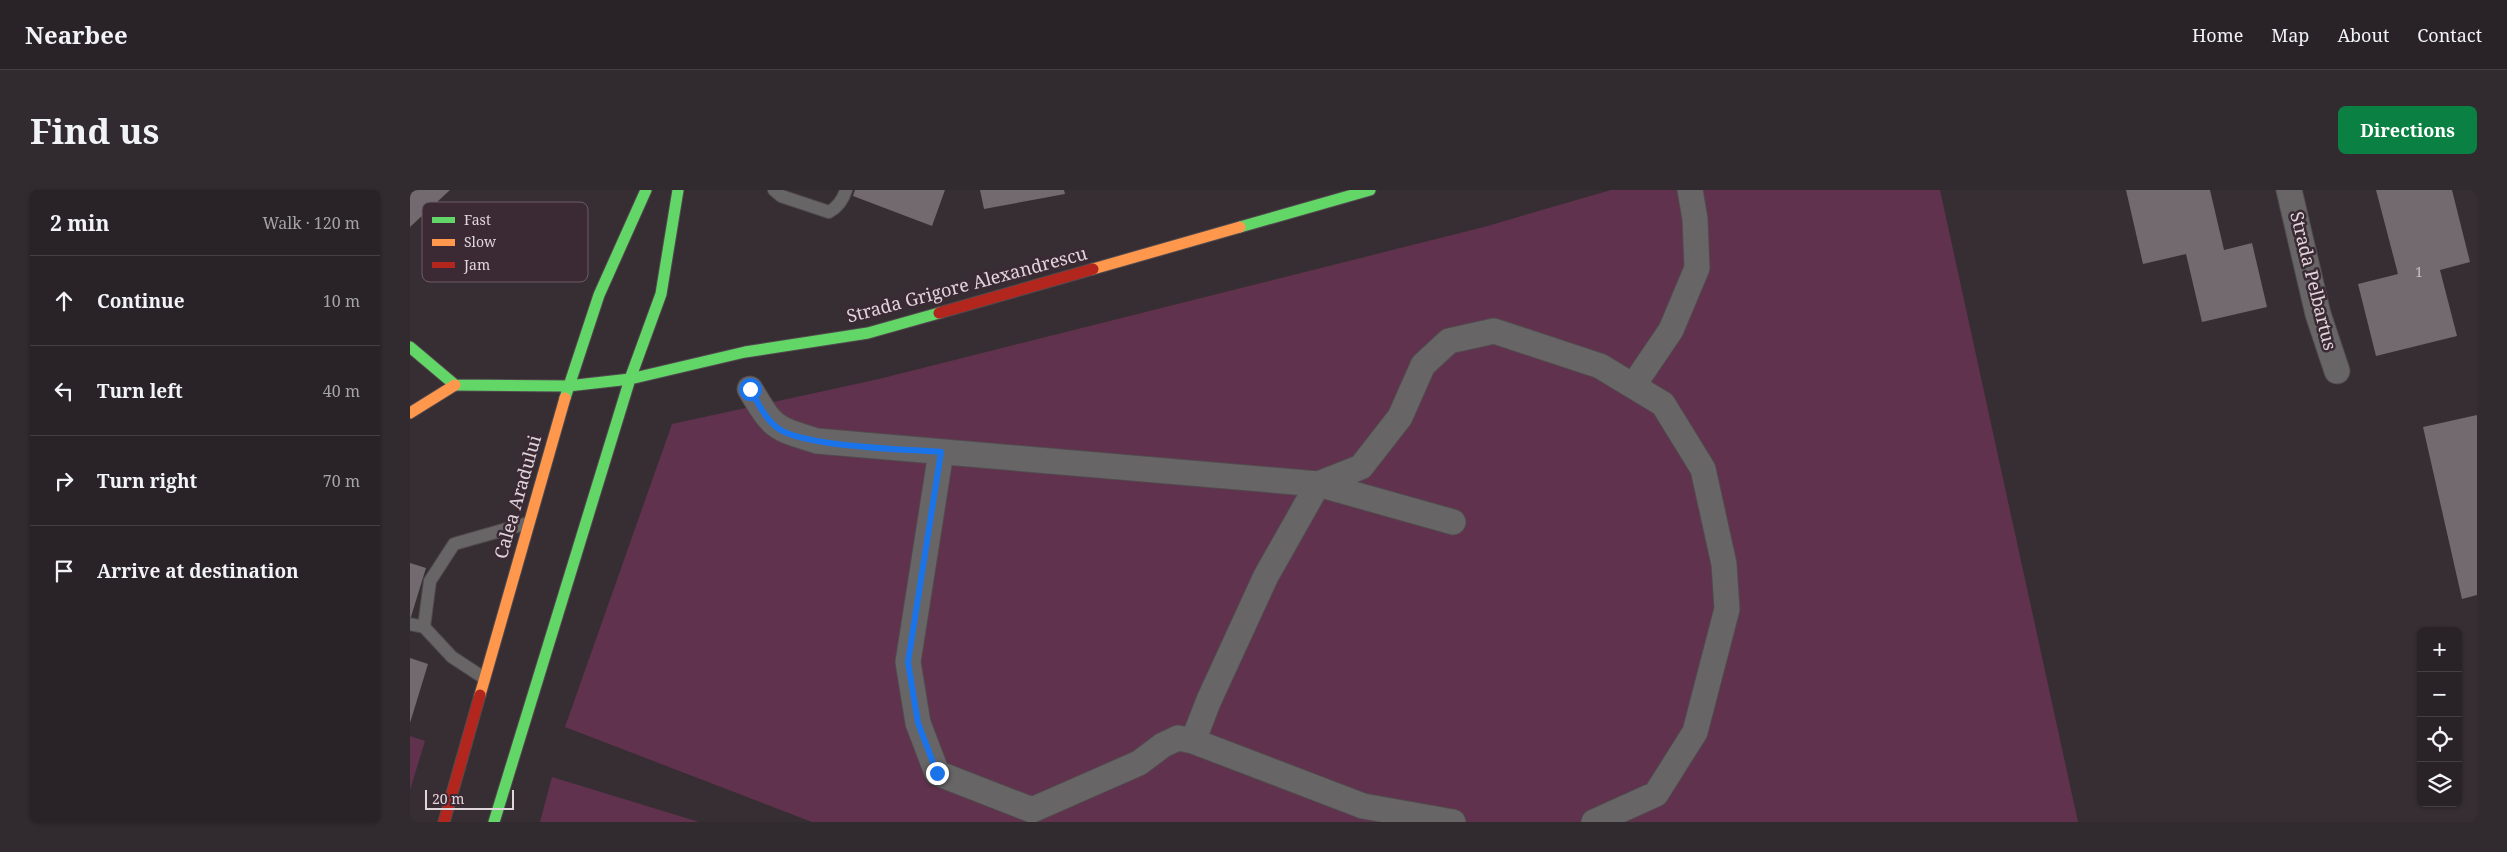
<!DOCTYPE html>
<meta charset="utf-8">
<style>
body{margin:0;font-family:"Noto Serif",serif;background:#312a2e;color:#f1f3f6}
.controls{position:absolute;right:15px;bottom:15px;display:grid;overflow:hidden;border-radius:8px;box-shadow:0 1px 4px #0004}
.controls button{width:45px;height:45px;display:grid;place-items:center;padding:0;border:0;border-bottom:1px solid #453f43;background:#292226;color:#f1f3f6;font:25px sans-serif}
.scale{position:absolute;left:15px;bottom:12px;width:89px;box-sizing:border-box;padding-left:5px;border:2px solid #e0d5da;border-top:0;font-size:14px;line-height:18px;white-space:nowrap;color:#e0d5da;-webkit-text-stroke:4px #3b2a33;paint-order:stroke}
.stop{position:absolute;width:15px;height:15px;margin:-11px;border:4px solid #1a73e8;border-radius:50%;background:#fff}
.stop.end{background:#1a73e8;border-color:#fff;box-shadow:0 1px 5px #0008}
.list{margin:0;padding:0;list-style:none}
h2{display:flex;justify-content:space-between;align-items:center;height:65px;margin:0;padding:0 20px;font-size:21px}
h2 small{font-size:16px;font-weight:400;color:#a5a4a7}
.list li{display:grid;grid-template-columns:32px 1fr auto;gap:15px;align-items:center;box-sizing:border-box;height:90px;padding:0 20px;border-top:1px solid #453f43}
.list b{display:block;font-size:19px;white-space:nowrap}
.list em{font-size:16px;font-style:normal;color:#a5a4a7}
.icon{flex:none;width:28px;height:28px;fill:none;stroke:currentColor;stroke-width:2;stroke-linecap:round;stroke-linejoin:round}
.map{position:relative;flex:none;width:2067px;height:632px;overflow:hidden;border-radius:8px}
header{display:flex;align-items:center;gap:30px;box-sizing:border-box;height:70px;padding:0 25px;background:#292226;border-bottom:1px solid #453f43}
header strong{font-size:24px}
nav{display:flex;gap:28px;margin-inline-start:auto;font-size:18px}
.intro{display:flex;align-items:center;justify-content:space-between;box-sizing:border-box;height:120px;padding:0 30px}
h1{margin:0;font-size:35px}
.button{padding:12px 22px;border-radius:8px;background:#0b8043;color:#fff;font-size:18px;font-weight:700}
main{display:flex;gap:30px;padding:0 30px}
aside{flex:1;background:#292226;border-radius:8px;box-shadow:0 1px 4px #0004}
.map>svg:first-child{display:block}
.green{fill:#61324d}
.building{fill:#726a6e}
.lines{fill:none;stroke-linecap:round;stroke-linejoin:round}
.lane-casing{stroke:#514a4e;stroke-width:14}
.street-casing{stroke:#514a4e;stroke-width:27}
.fast-casing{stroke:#514a4e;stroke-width:13}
.slow-casing{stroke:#514a4e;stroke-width:13}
.jam-casing{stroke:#514a4e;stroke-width:13}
.lane{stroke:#676565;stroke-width:12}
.street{stroke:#676565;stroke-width:25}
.fast{stroke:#63d668;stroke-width:11}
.slow{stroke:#ff974d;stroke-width:11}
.jam{stroke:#b3261e;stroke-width:11}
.route{stroke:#1a73e8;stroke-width:6}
.labels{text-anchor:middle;stroke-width:5;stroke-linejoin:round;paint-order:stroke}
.number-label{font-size:15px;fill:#c4babf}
.street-label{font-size:18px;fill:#e0d5da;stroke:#3b2a33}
.key{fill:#3b2a33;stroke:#6d5d65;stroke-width:1}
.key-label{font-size:14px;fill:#e0d5da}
</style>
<header>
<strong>Nearbee</strong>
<nav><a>Home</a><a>Map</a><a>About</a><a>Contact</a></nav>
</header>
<div class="intro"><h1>Find us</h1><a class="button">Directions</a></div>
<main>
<aside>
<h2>2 min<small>Walk · 120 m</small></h2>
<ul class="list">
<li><svg class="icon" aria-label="ahead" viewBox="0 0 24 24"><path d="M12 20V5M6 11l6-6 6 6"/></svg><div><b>Continue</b></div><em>10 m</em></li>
<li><svg class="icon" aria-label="left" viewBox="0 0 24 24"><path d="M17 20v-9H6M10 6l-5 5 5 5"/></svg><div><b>Turn left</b></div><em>40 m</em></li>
<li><svg class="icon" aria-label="right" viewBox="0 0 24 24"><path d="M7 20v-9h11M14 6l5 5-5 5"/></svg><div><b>Turn right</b></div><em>70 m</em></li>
<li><svg class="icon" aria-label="arrive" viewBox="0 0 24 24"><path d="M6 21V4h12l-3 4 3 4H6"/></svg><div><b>Arrive at destination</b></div></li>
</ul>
</aside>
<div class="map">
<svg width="2067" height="632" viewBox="0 0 2067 632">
<rect width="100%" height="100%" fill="#372e33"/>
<!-- green -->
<path class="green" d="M 1201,0 L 1530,0 L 1668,632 L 402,632 L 155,537 L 262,234 L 469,189 L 1074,37 Z
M 0,546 L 15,551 L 0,600 Z
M 142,587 L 289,632 L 130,632 Z"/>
<!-- building -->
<path class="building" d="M 0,0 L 40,0 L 0,37 Z
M 445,0 L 535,0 L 522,36 L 443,6 Z
M 570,0 L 654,0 L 655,4 L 574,19 Z
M 1716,0 L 1800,0 L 1814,60 L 1842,53 L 1857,117 L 1792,132 L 1776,64 L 1733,74 Z
M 1966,0 L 2042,0 L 2060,72 L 2030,80 L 2047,146 L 1966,166 L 1948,94 L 1988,84 Z
M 2067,225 L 2067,405 L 2052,409 L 2013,237 Z
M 0,373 L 16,378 L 0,430 Z
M 0,468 L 18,474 L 0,533 Z"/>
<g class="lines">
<defs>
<path id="lane" d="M 364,0 L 371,6 L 419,22 C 428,17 433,10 436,0
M 0,434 L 14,437
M 74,488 L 42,467 L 14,437 L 20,391 L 44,354 L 118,333"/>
<path id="street" d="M 1879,0 L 1908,124 L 1927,181
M 1223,196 L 1261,140 L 1287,78 L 1285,29 L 1280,0
M 340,199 C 363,238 364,238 407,251 L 908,294 L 1043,332
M 531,262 L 498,472 L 508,533 L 527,583 L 622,620 L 729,573 L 753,555 L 768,548 L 783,551 L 953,616 L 1043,632
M 783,551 L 799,510 L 856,386 L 908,294 L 951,277 L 990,227 L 1013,175 L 1039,151 L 1084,141 L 1190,176 L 1253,214 L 1293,279 L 1314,374 L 1317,419 L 1285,542 L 1246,604 L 1184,632"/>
<path id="fast" d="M 830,37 L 960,0
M 0,157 L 45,195 L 158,196 L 220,189 L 335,162 L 458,143 L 529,123
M 155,208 L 189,105 L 236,0
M 84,632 L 220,189 L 251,104 L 268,0"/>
<path id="slow" d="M 683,79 L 830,37
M 0,223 L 45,195
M 70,505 L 155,208"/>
<path id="jam" d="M 529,123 L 683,79
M 34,632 L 70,505"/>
</defs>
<!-- lane casing -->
<use href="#lane" class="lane-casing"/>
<!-- street casing -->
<use href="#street" class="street-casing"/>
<!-- fast casing -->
<use href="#fast" class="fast-casing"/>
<!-- slow casing -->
<use href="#slow" class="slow-casing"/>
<!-- jam casing -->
<use href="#jam" class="jam-casing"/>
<!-- lane -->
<use href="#lane" class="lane"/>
<!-- street -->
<use href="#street" class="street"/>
<!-- fast -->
<use href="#fast" class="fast"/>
<!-- slow -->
<use href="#slow" class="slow"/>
<!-- jam -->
<use href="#jam" class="jam"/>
</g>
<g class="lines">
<!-- route -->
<path class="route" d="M 340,199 C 348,212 355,230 369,239 C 396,257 494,259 531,262 L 498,472 L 508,533 L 527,583"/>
</g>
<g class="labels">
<!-- number labels -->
<g class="number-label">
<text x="2009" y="87">1</text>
</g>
<!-- street labels -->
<g class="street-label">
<text transform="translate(1903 91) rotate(76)" y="6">Strada Pelbartus</text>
<text transform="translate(557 95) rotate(-15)" y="6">Strada Grigore Alexandrescu</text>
<text transform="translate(108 307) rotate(-74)" y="6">Calea Aradului</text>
</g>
</g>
<!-- legend -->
<rect x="12" y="12" width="166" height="80" rx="8" class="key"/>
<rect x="22" y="27" width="23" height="6" fill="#63d668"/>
<rect x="22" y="49" width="23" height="7" fill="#ff974d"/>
<rect x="22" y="72" width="23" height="6" fill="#b3261e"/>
<g class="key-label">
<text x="54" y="35">Fast</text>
<text x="54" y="57">Slow</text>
<text x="54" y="80">Jam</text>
</g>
</svg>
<div class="controls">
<button>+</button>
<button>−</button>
<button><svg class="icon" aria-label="locate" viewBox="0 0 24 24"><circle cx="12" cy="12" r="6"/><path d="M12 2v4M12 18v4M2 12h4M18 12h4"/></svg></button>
<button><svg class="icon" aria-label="layers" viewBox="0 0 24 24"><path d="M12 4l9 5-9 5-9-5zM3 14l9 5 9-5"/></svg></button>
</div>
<div class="scale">20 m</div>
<div class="stop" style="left:340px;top:199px"></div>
<div class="stop end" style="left:527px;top:583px"></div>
</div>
</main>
